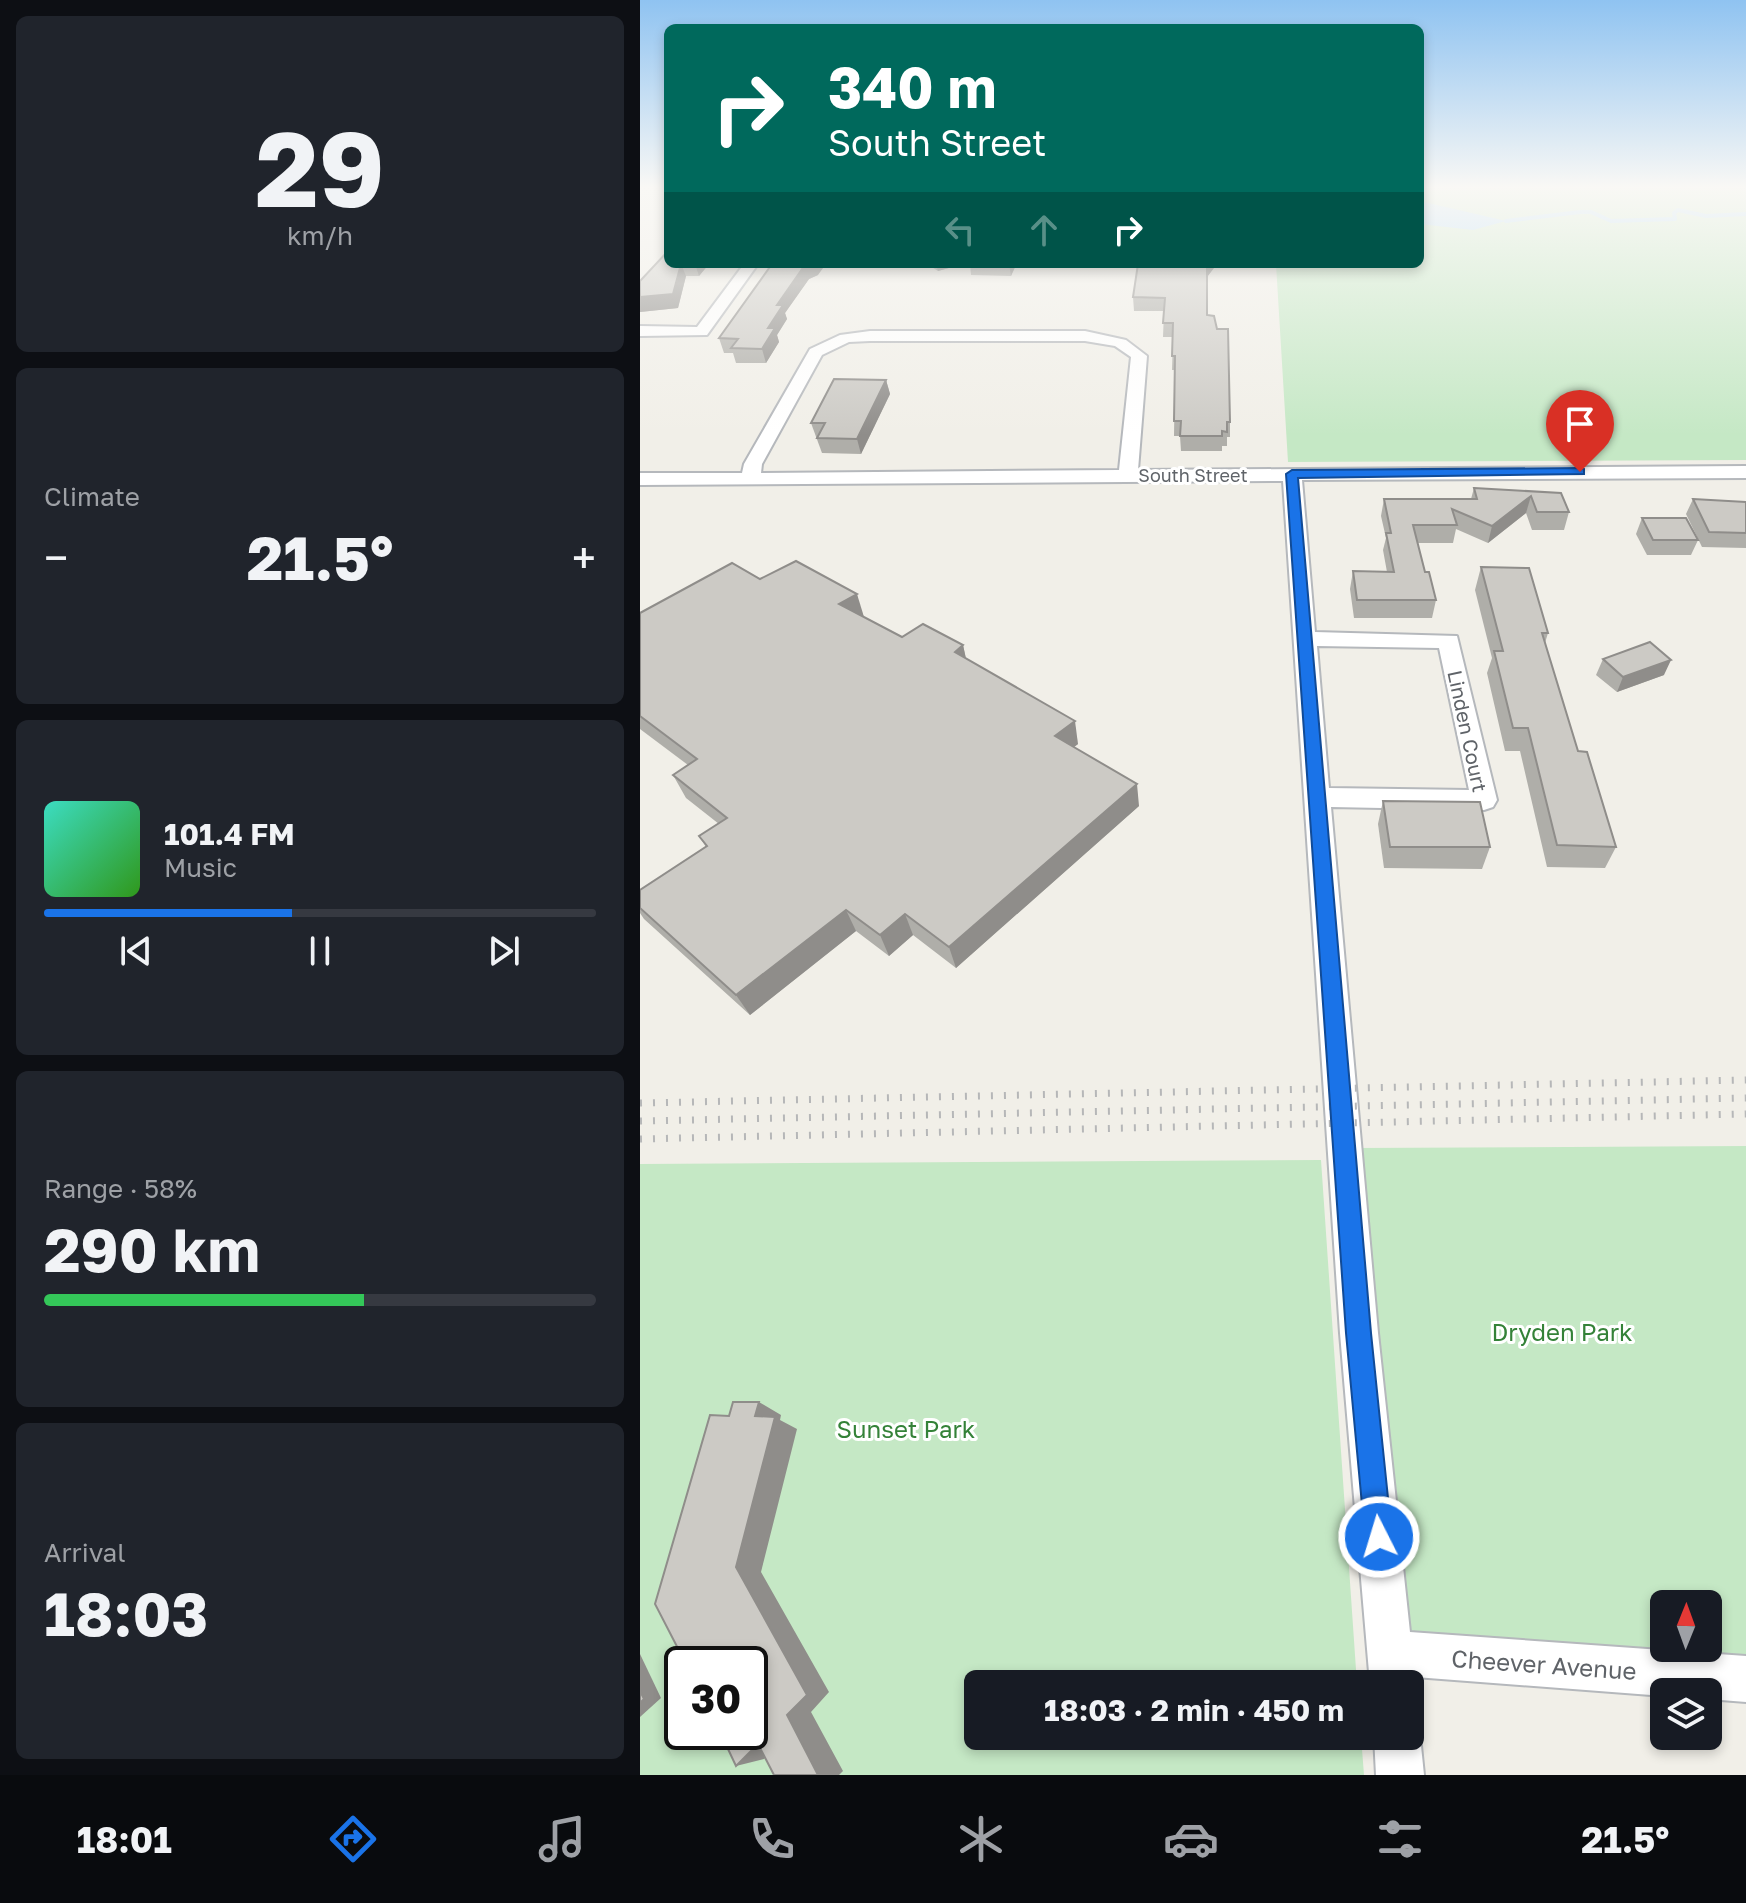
<!DOCTYPE html>
<meta charset="utf-8">
<style>
:root{--surface:#171b24;--page:#20242c;--text:#f1f3f6;--muted:#9ea1a6;--line:#363941;--accent:#1a73e8}
body{margin:0;font-family:"Golos Text",sans-serif;background:var(--page);color:var(--text);height:100vh;display:flex;flex-direction:column;font-size:30px;white-space:nowrap}
*{box-sizing:border-box;margin:0}
p{font-size:26px;color:var(--muted)}
.icon{flex:none;width:44px;height:44px;fill:none;stroke:currentColor;stroke-width:2;stroke-linecap:round;stroke-linejoin:round}
.map{position:relative;flex:1;overflow:hidden}
.details{display:flex;flex-direction:column;gap:16px;padding:16px;background:#0d0f14;width:640px}
.details>*{flex:none}
.guide{position:absolute;left:24px;top:24px;width:760px;height:244px;border-radius:12px;box-shadow:0 4px 12px #0003;background:#00695c;color:#fff;overflow:hidden}
.needle{width:52px;rotate:1deg}
.tools{position:absolute;left:1010px;top:1590px;display:grid;gap:16px}
.tools a{display:grid;place-items:center;width:72px;height:72px;border-radius:12px;background:var(--surface);box-shadow:0 4px 12px #0003;font-size:40px}
.speed{position:absolute;left:24px;top:1646px;display:flex;gap:16px;font-size:40px;font-weight:700;text-align:center}
.speed>*{display:grid;place-content:center;width:104px;height:104px;border-radius:50%;background:var(--surface);box-shadow:0 4px 12px #0003;line-height:1}
.speed .limit{border:4px solid #111;border-radius:12px;background:#fff;color:#111}
.pin{position:absolute;display:grid;place-items:center;width:68px;height:68px;color:#fff;margin:-82px -34px;border-radius:50% 50% 50% 0;rotate:-45deg;box-shadow:0 0 8px #0007}
.pin .icon{rotate:45deg}
.me{position:absolute;width:88px;margin:-44px;rotate:355deg;stroke-linejoin:round;filter:drop-shadow(0 0 6px #0008)}
.turn{display:flex;align-items:center;gap:28px;height:168px;padding:0 32px;font-size:36px}
.turn .icon{width:104px;height:104px;stroke-width:2.5}
.turn b{display:block;font-size:56px;line-height:68px}
.lanes{display:flex;align-items:center;height:76px;padding:0 32px;background:#0003;justify-content:center;gap:40px;direction:ltr}
.lanes .off{opacity:.35}
.big{font-size:60px;font-weight:700;line-height:1.1}
.details .widget{flex:1;display:flex;flex-direction:column;justify-content:center;gap:12px;min-width:0;padding:0 28px;border-radius:12px;background:var(--page)}
.details .dial{align-items:center;gap:0}
.dial b{font-size:104px;line-height:1}
.song{display:flex;align-items:center;gap:24px}
.cover{width:96px;height:96px;border-radius:12px;background:linear-gradient(135deg,hsl(170 70% 55%),hsl(110 70% 35%))}
.played{height:8px;border-radius:4px;background:linear-gradient(90deg,var(--accent) 45%,var(--line) 45%)}
.keys{display:flex;justify-content:space-around;direction:ltr}
.heat{display:flex;justify-content:space-between;align-items:center;font-size:44px;direction:ltr}
.charge{height:12px;border-radius:6px;background:linear-gradient(90deg,#34c759 58%,var(--line) 0)}
.trip{position:absolute;left:324px;top:1670px;width:460px;height:80px;border-radius:12px;background:var(--surface);box-shadow:0 4px 12px #0003;font-weight:700;line-height:80px;text-align:center}
.tabs{display:flex;height:128px;justify-content:space-around;align-items:center;background:#090b0e;color:var(--muted)}
.tabs .icon{width:56px;height:56px}
.tabs .active{color:var(--accent)}
.tabs b{font-size:36px;color:var(--text)}
main{display:flex;flex:1;min-height:0}
.map>svg:first-child{display:block}
.green{fill:#c5e8c5;fill-rule:evenodd}
.water{fill:#aadaff}
.lines{fill:none;stroke-linecap:round;stroke-linejoin:round}
.stream{stroke:#aadaff;stroke-width:4}
.minor-casing{stroke:#b5b8bc;stroke-width:4}
.minor{fill:#fff;fill-rule:evenodd}
.rail{stroke:#b6b7b8;stroke-width:7;stroke-dasharray:2 11;stroke-linecap:butt}
.wall{fill:#afaea9}
.shaded-wall{fill:#8f8d8a}
.building{fill:#cccac5;stroke:#8f8d8a;stroke-width:2}
.route{fill:#1a73e8;stroke:#114b97;stroke-width:2}
.labels{text-anchor:middle;dominant-baseline:central;stroke-width:6;stroke-linejoin:round;paint-order:stroke}
.far-street-label{font-size:18px;fill:#5f6368;stroke:#fff}
.street-label{font-size:20px;fill:#5f6368;stroke:#fff}
.near-park-label{font-size:24px;fill:#348238;stroke:#fff}
.near-street-label{font-size:24px;fill:#5f6368;stroke:#fff}
</style>
<main>
<section class="details">
<div class="widget dial"><b>29</b><p>km/h</p></div>
<div class="widget"><p>Climate</p>
<div class="heat"><a>−</a><b class="big">21.5°</b><a>+</a></div>
</div>
<div class="widget">
<div class="song"><i class="cover"></i><div><b>101.4 FM</b><p>Music</p></div></div>
<div class="played"></div>
<div class="keys"><svg class="icon" aria-label="previous" viewBox="0 0 24 24"><path d="M18 5L8 12l10 7zM5 5v14"/></svg><svg class="icon" aria-label="pause" viewBox="0 0 24 24"><path d="M8 5v14M16 5v14"/></svg><svg class="icon" aria-label="next" viewBox="0 0 24 24"><path d="M6 5l10 7-10 7zM19 5v14"/></svg></div>
</div>
<div class="widget"><p>Range · 58%</p><b class="big">290 km</b><div class="charge"></div></div>
<div class="widget"><p>Arrival</p><b class="big">18:03</b></div>
</section>
<div class="map">
<svg width="1106" height="1775" viewBox="0 0 1106 1775">
<rect width="100%" height="100%" fill="#f1efe8"/>
<g class="green">
<polygon points="780,186 1106,186 1106,460 648,462 636,264 780,264"/>
<path d="M1106 1146V1656L770 1635 718 1148ZM1024 1604H1068V1648H1024Z"/>
<path d="M681 1160 717 1684H338V1736H721L724 1775H0V1164ZM42 1664H110V1732H42Z"/>
</g>
<polygon class="water" points="780,201 866,221 833,230 780,224"/>
<g class="lines">
<polyline class="stream" points="866,221 940,212 951,212 971,221 1035,219 1034,213 1038,210 1066,216 1106,214"/>
<g class="minor-casing">
<g id="minor">
<polygon points="104,264 118,264 67,335 0,336 0,326 57,327"/>
<path d="M230 331H445L486 340 507 356 498 470 1106 466V478L662 480 675 632 817 636 857 800 853 807 844 810 691 807 738 1333 770 1632 1106 1656V1702L1068 1699V1692H1024V1696L775 1677 770 1698V1684H730L700 1333 643 481 0 485V473H102L104 464 170 349 200 335ZM230 341H445L475 346 491 357 479 470 121 473 122 464 182 355 209 342ZM677 646 799 648 829 790 689 788Z"/>
<polygon points="770,1718 780,1736 784,1775 736,1775 734,1736 770,1736"/>
</g>
</g>
<use href="#minor" class="minor"/>
<g class="rail">
<polyline points="0,1103 1106,1080"/>
<polyline points="0,1121 1106,1098"/>
<polyline points="0,1139 1106,1114"/>
</g>
</g>
<g class="wall">
<polygon points="28,264 69,264 59,276 46,276 38,308 0,312 0,281"/>
<polygon points="132,264 178,275 169,279 145,313 147,319 137,335 139,342 126,363 96,363 93,353 84,353 79,338"/>
<polygon points="287,264 323,264 298,271"/>
<polygon points="330,264 395,264 394,268 375,267 371,276 331,275"/>
<polygon points="577,264 567,277 567,315 590,422 590,437 587,437 587,446 582,446 582,451 541,451 540,436 534,436 535,370 532,370 533,337 523,337 524,311 494,311 493,297"/>
<polygon points="246,380 250,394 221,454 182,453 171,423"/>
<polygon points="834,488 921,493 929,512 924,530 892,530 886,513 848,543 816,529 813,543 778,543 785,572 796,600 792,618 714,618 710,589 713,571 747,572 743,550 746,538 741,516 744,499 831,499"/>
<polygon points="1053,499 1106,502 1106,548 1062,547 1046,514"/>
<polygon points="1002,518 1058,540 1051,555 1007,555 996,534"/>
<polygon points="841,567 908,633 905,643 938,751 976,847 965,868 907,867 880,751 865,751 847,673 852,658 835,590"/>
<polygon points="120,579 224,617 262,637 323,645 326,659 438,744 434,747 499,806 316,968 273,935 249,956 216,931 110,1015 4,919 0,913 0,890 66,847 59,836 79,824 46,798 33,775 48,765 0,729 0,613"/>
<polygon points="963,659 1024,675 977,692 956,675"/>
<polygon points="743,801 850,847 842,869 744,868 738,824"/>
</g>
<g class="shaded-wall">
<polygon points="41,264 46,276 38,308 0,312 0,297"/>
<polygon points="55,264 69,264 59,276"/>
<polygon points="169,264 186,264 178,275 169,279 145,313 147,319 137,335 139,342 126,363 122,349 137,305 165,265"/>
<polygon points="296,264 323,264 298,271"/>
<polygon points="369,264 375,264 375,267 371,276"/>
<polygon points="567,264 577,264 567,277"/>
<polygon points="246,380 250,394 221,454 217,439"/>
<polygon points="891,496 886,513 848,543 852,526"/>
<polygon points="217,594 224,617 199,604"/>
<polygon points="323,645 328,668 315,652"/>
<polygon points="1031,660 1024,675 977,692 983,677"/>
<polygon points="435,721 438,744 419,758 415,736"/>
<polygon points="497,784 499,806 316,968 309,947"/>
<polygon points="206,910 216,931 110,1015 96,995"/>
<polygon points="265,914 273,935 249,956 240,935"/>
<polygon points="119,1402 141,1415 140,1420 157,1429 121,1572 189,1692 171,1712 203,1771 199,1775 178,1775 147,1715 96,1567 115,1416"/>
<polygon points="0,1654 21,1698 0,1717"/>
<polygon points="144,1739 124,1759 96,1766 118,1744"/>
</g>
<g class="building">
<polygon points="28,251 28,264 41,264 33,294 0,297 0,281"/>
<polygon points="132,264 169,264 165,265 137,305 143,305 128,328 135,328 122,349 91,348 98,339 79,338"/>
<polygon points="498,264 567,264 567,315 574,316 577,329 588,329 590,422 587,422 587,432 582,431 582,436 540,436 541,421 534,421 535,356 532,356 533,323 523,323 525,298 493,297"/>
<polygon points="194,379 246,380 217,439 177,438 185,423 171,423"/>
<polygon points="834,488 921,493 929,512 897,512 891,496 852,526 812,509 817,525 773,525 785,572 789,572 796,600 717,600 713,571 754,572 746,533 751,533 744,499 837,499"/>
<polygon points="1053,499 1106,502 1106,533 1069,532"/>
<polygon points="1002,518 1046,518 1058,540 1013,540"/>
<polygon points="156,561 217,594 199,604 262,637 283,624 323,645 315,652 435,721 415,736 497,784 309,947 265,914 240,935 206,910 96,995 0,908 0,890 67,846 59,836 87,818 33,775 57,759 0,716 0,613 92,563 120,579"/>
<polygon points="841,567 889,568 908,633 902,633 938,751 947,752 976,847 917,845 888,728 873,728 854,651 863,651"/>
<polygon points="1010,642 1031,660 983,677 963,659"/>
<polygon points="743,801 840,802 850,847 750,847"/>
<polygon points="93,1402 119,1402 115,1416 135,1417 96,1567 167,1695 147,1715 178,1775 134,1775 118,1744 96,1766 80,1732 110,1732 110,1664 46,1664 15,1604 70,1415 89,1416"/>
<polygon points="0,1691 4,1699 0,1703"/>
</g>
<linearGradient id="sky" x2="0" y2="1"><stop stop-color="#8fc3f1"/><stop offset="0.43" stop-color="#f9f8f5"/><stop offset="1" stop-color="#f9f8f5" stop-opacity="0"/></linearGradient>
<rect width="1106" height="435" fill="url(#sky)"/>
<polygon class="route" points="940,468 944,469 944,474 658,478 731,1333 752,1537 748,1546 739,1550 729,1546 725,1537 706,1333 646,474 652,470"/>
<g class="labels">
<g class="far-street-label">
<text x="553" y="475">South Street</text>
</g>
<g class="street-label">
<text transform="translate(828 731) rotate(78)">Linden Court</text>
</g>
<g class="near-park-label">
<text x="922" y="1331">Dryden Park</text>
<text x="266" y="1428">Sunset Park</text>
</g>
<g class="near-street-label">
<text transform="translate(904 1664) rotate(4)">Cheever Avenue</text>
</g>
</g>
</svg>
<div class="tools">
<a><svg class="needle" viewBox="-14 -14 28 28"><path d="M0-13l5 13h-10z" fill="#e53935"/><path d="M0 13l5-13h-10z" fill="#9ea1a6"/></svg></a>
<a><svg class="icon" aria-label="layers" viewBox="0 0 24 24"><path d="M12 4l9 5-9 5-9-5zM3 14l9 5 9-5"/></svg></a>
</div>
<div class="speed"><div class="limit">30</div></div>
<div class="pin" style="left:940px;top:472px;background:#d93025"><svg class="icon" aria-label="arrive" viewBox="0 0 24 24"><path d="M6 21V4h12l-3 4 3 4H6"/></svg></div>
<svg class="me" style="left:739px;top:1537px" viewBox="-20 -20 40 40"><circle r="17" fill="#1a73e8" stroke="#fff" stroke-width="3"/><path d="M0-11L8 9 0 5-8 9z" fill="#fff"/></svg>
<div class="trip">18:03 · 2 min · 450 m</div>
<div class="guide">
<div class="turn"><svg class="icon" aria-label="right" viewBox="0 0 24 24"><path d="M7 20v-9h11M14 6l5 5-5 5"/></svg><div><b>340 m</b>South Street</div></div>
<div class="lanes"><svg class="icon off" aria-label="left" viewBox="0 0 24 24"><path d="M17 20v-9H6M10 6l-5 5 5 5"/></svg><svg class="icon off" aria-label="ahead" viewBox="0 0 24 24"><path d="M12 20V5M6 11l6-6 6 6"/></svg><svg class="icon" aria-label="right" viewBox="0 0 24 24"><path d="M7 20v-9h11M14 6l5 5-5 5"/></svg></div>
</div>
</div>
</main>
<nav class="tabs">
<b>18:01</b>
<svg class="icon active" aria-label="directions" viewBox="0 0 24 24"><path d="M12 3l9 9-9 9-9-9zM9 14v-3h6M13 9l2 2-2 2"/></svg>
<svg class="icon" aria-label="music" viewBox="0 0 24 24"><path d="M9 18V5l10-2v13"/><circle cx="6" cy="18" r="3"/><circle cx="16" cy="16" r="3"/></svg>
<svg class="icon" aria-label="phone" viewBox="0 0 24 24"><path d="M5 4h4l2 5-3 2q2 4 5 5l2-3 5 2v4C11 20 4 13 5 4z"/></svg>
<svg class="icon" aria-label="climate" viewBox="0 0 24 24"><path d="M12 3v18M4 7l16 10M4 17L20 7"/></svg>
<svg class="icon" aria-label="car" viewBox="0 0 24 24"><path d="M5 17H2v-5l4-1 3-4h7l3 4 3 1v5h-3M9 17h6M6 11h13"/><circle cx="7" cy="17" r="2"/><circle cx="17" cy="17" r="2"/></svg>
<svg class="icon" aria-label="filters" viewBox="0 0 24 24"><path d="M4 7h16M4 17h16"/><circle cx="9" cy="7" r="2"/><circle cx="15" cy="17" r="2"/></svg>
<b>21.5°</b>
</nav>
